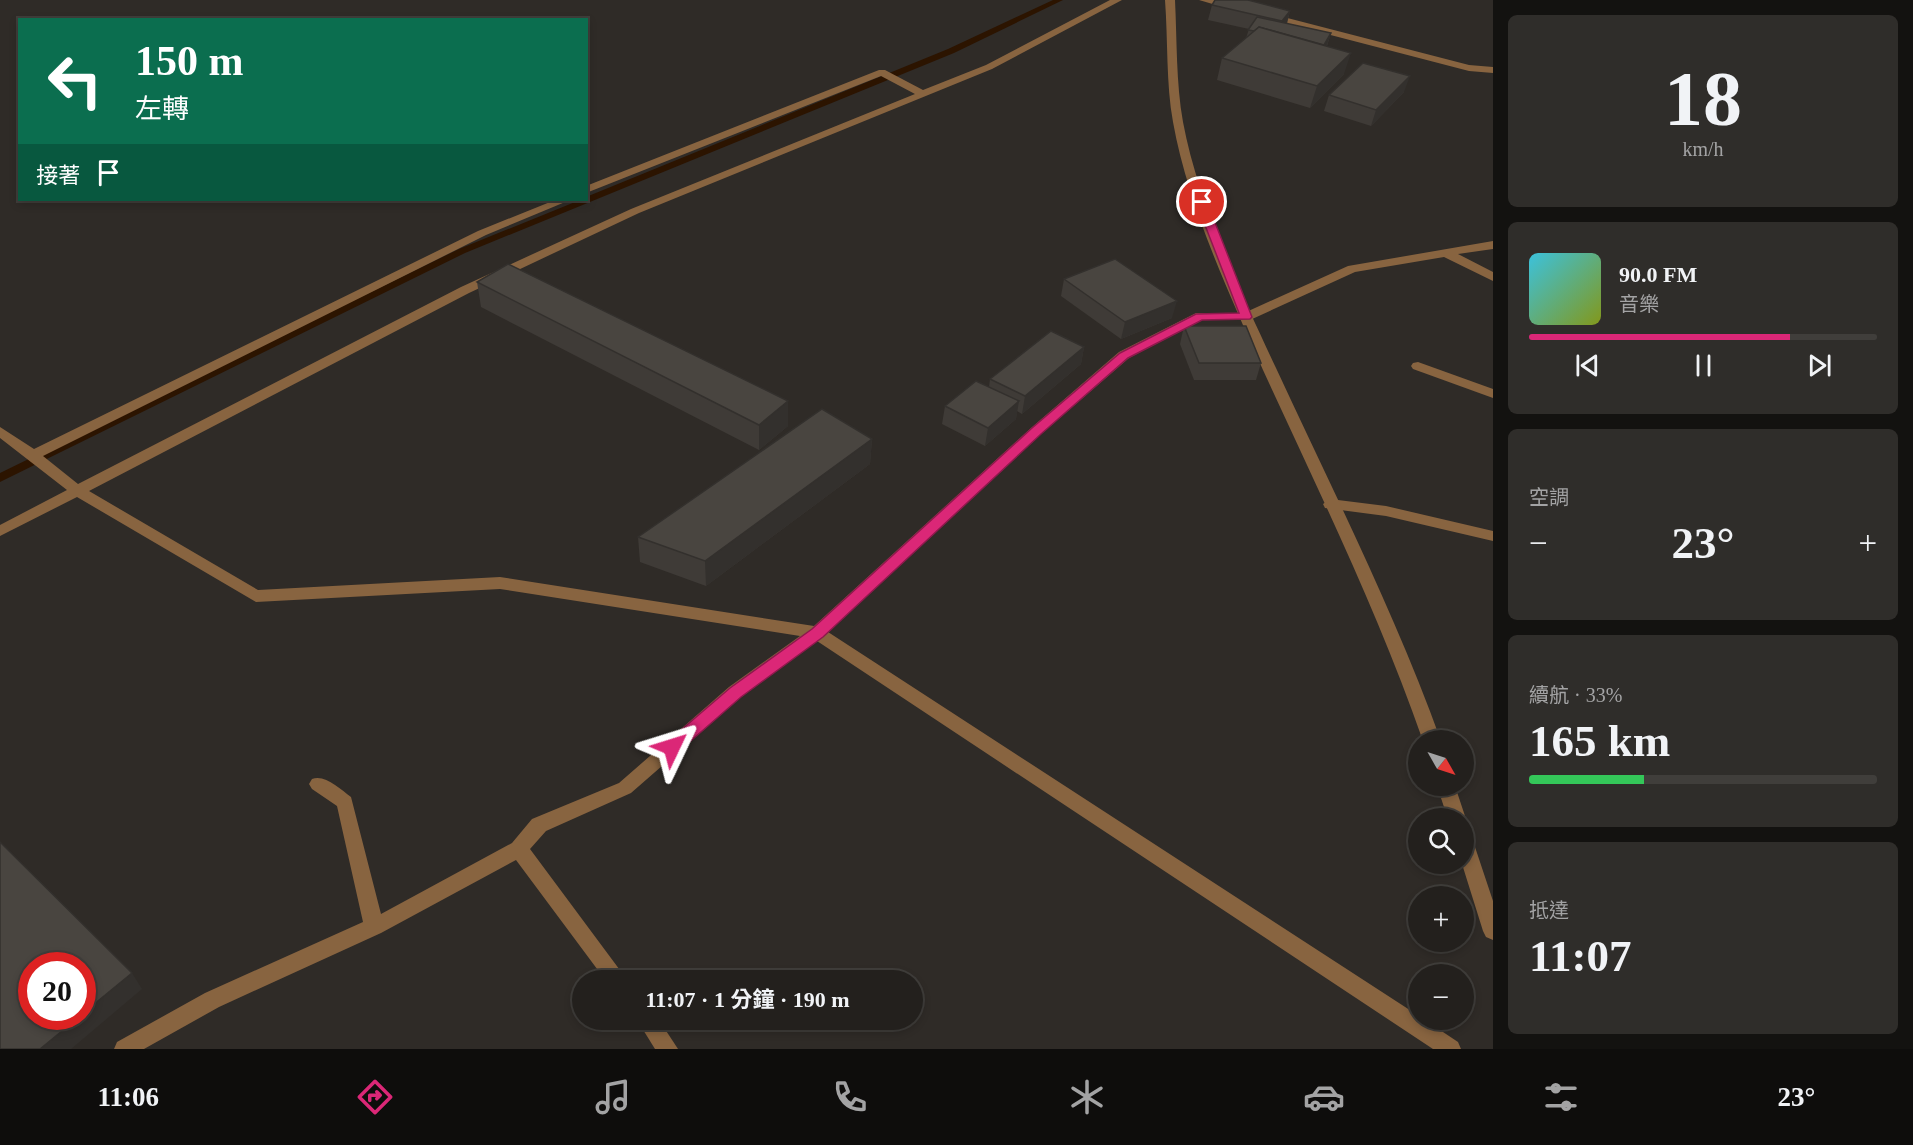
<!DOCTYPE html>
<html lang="zh-TW">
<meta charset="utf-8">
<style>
:root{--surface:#23201d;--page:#2f2d2a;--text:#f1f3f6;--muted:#a3a3a4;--line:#403e3b;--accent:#db2777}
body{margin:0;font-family:"Times New Roman","Noto Sans TC",serif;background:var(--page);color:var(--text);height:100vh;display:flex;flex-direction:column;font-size:22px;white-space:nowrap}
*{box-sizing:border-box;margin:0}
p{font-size:20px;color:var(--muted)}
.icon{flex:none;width:33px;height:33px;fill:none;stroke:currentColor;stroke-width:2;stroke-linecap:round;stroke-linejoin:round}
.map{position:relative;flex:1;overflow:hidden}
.side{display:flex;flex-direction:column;gap:15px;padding:15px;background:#131210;width:420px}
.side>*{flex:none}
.banner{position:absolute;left:18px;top:18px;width:570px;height:183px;border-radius:0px;box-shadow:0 3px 9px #0003,0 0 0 2px var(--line);background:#0b6e4f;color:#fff;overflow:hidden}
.needle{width:39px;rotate:129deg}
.buttons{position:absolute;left:1408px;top:730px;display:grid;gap:12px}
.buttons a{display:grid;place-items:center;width:66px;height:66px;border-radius:50%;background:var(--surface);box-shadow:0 3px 9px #0003,0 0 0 2px var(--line);font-size:30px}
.speed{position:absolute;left:18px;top:952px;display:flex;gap:12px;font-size:30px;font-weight:700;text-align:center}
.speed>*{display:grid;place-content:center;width:78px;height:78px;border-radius:50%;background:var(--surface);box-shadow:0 3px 9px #0003,0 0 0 2px var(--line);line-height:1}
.speed .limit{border:9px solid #d22;background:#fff;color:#111}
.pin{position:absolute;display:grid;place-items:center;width:51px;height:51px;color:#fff;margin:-26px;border:3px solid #fff;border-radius:50%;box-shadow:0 2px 6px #0007}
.me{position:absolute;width:66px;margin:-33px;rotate:49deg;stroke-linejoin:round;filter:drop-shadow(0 0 4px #0008)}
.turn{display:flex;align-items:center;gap:21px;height:126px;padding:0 18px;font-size:27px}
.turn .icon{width:78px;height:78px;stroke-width:2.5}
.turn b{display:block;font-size:42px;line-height:51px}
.then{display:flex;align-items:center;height:57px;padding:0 18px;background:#0003;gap:12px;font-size:22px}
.big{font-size:45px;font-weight:700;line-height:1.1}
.side .tile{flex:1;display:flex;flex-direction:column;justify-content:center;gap:9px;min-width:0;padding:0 21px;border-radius:9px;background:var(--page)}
.side .dial{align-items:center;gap:0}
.dial b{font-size:78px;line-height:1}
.song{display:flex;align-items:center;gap:18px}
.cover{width:72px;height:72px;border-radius:9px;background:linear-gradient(135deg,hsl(190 70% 55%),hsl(70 70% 35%))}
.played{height:6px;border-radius:3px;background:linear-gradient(90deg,var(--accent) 75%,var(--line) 75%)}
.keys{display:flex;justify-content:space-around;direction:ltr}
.heat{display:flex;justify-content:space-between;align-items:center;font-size:33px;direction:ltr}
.charge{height:9px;border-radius:4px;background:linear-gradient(90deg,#34c759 33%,var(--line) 0)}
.trip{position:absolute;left:572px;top:970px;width:351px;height:60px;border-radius:30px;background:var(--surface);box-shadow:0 3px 9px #0003,0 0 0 2px var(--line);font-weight:700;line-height:60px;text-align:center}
.menu{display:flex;height:96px;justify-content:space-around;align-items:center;background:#0e0d0c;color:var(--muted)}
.menu .icon{width:42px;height:42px}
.menu .current{color:var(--accent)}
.menu b{font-size:27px;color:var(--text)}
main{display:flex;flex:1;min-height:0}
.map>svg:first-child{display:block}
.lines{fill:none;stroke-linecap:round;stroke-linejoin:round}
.stream{fill:#2c1400;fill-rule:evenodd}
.service{fill:#886440;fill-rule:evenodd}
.tertiary{fill:#886440;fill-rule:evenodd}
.wall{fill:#3f3b37}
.shaded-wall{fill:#33302d}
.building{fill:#494540;stroke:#33302d;stroke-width:1.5}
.route{fill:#db2777;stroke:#8e194d;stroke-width:1.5}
</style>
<main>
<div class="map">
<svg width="1493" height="1049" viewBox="0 0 1493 1049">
<rect width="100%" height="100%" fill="#2f2b27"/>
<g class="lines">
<polygon class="stream" points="1053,0 1063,0 954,53 465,253 0,482 0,473 459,249 580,200 586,200 586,197 948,49"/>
<g class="service">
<path d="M1110 0H1122L992 69 639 213 469 293 89 491 258 590 500 577 814 626 1031 428 1119 352 1196 313H1244L1348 266 1493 241V249L1458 254 1493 272V281L1444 257 1355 272 1250 320H1202L1129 358 1041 434 828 632 1419 1016V1020H1425L1458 1042 1461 1049H1433L817 641 741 697 631 793 546 831 530 849 628 981H606L516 860 381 933 219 1007 144 1049H114L117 1042 205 993 363 922 337 806 312 789 309 784 312 779C325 774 340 789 351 797L381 914 512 843 532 819 619 783 729 687 800 636 500 589 256 602 77 497 0 536V525L67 490 0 438V427L34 449 478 231 555 200H570L486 235 43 456 78 484 461 287 631 209 915 94 881 76 586 193V186L879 70H885L923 90 986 65Z"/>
<polygon points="1199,0 1215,0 1238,7 1233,10"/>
<polygon points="1268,13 1469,65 1493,67 1493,73 1469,71 1265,18 1263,16"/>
<polygon points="1418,362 1493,389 1493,398 1413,369 1411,366 1413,363"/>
<polygon points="1330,499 1386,506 1493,531 1493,541 1386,516 1325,508 1323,504"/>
<polygon points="637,1020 659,1020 678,1049 655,1049"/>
</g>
<g class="tertiary">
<path d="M1165 0H1175C1177 40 1176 83 1183 122 1198 203 1241 293 1276 368 1333 491 1395 613 1441 741H1423C1379 614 1319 492 1263 370 1229 293 1188 206 1173 122 1166 84 1168 39 1165 0Z"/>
<polygon points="1437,786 1455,786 1466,819 1464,823 1464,819 1448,819"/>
<polygon points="1464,833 1471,835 1493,901 1493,940 1486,937 1483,931 1462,864 1464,864"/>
</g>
</g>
<g class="wall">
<polygon points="1212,5 1290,11 1287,24 1331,33 1327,46 1344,74 1310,108 1217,80 1222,58 1246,38 1249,29 1208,20"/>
<polygon points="1404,92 1371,126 1324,111 1329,95"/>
<polygon points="1064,279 1172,318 1121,339 1061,296"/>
<polygon points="477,282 788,426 759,450 481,307"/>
<polygon points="1184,326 1261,363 1256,380 1194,380 1180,344"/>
<polygon points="1084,347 1081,364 1022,414 1017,411 1016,419 985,446 942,424 945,406 989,387 990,379"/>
<polygon points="872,439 870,464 706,586 640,562 638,537"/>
</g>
<g class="shaded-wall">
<polygon points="1290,11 1286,25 1277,36 1282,21"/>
<polygon points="1331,33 1326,48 1323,46"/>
<polygon points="1351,53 1344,74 1310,108 1317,86"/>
<polygon points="1410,76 1404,92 1371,126 1376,110"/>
<polygon points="1177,301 1172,318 1121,339 1125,322"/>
<polygon points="1084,347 1081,364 1022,414 1025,396"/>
<polygon points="788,401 788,426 759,450 759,425"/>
<polygon points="1019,401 1016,419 985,446 988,428"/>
<polygon points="872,439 870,464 706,586 705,561"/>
<polygon points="132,973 142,989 71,1049 40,1049 79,1017 82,1017 82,1014"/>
</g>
<g class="building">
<polygon points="1215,0 1248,0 1290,11 1282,21 1212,5"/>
<polygon points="1257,17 1331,33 1324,45 1259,27 1254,31 1248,30"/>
<polygon points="1259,27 1351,53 1317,86 1222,58"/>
<polygon points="1363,63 1410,76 1376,110 1329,95"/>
<polygon points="1115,259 1177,301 1125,322 1064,279"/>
<polygon points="508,264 788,401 759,425 477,282"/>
<polygon points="1184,326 1246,326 1261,363 1199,363"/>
<polygon points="1051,331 1084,347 1025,396 990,379"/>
<polygon points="976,381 1019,401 988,428 945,406"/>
<polygon points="822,409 872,439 705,561 638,537"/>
<polygon points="0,842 132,973 82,1014 82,966 32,966 32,1017 79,1017 40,1049 0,1049"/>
</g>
<polygon class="route" points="1202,199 1207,202 1252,317 1250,319 1202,320 1128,358 1041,434 823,637 741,697 678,752 667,752 664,747 667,742 730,688 812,629 1032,428 1120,353 1196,314 1239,313 1196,202"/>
</svg>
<div class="buttons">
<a><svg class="needle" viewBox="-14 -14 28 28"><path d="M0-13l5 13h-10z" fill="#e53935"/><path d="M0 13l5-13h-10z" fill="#a3a3a4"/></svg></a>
<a><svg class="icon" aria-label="search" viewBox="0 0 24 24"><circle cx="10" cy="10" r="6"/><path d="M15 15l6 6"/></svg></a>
<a>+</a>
<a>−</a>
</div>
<div class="speed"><div class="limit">20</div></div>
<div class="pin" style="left:1202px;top:202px;background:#d93025"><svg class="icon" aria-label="arrive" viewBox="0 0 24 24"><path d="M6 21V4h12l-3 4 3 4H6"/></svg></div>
<svg class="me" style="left:672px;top:747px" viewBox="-20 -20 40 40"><path d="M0-17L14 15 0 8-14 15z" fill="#db2777" stroke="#fff" stroke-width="4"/></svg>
<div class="trip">11:07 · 1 分鐘 · 190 m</div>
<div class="banner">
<div class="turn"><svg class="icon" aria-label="left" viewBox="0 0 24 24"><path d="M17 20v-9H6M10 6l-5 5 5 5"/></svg><div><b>150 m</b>左轉</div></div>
<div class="then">接著<svg class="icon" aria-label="arrive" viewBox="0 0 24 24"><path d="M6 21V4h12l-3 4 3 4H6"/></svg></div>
</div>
</div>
<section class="side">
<div class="tile dial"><b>18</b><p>km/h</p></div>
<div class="tile">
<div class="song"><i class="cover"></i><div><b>90.0 FM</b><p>音樂</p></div></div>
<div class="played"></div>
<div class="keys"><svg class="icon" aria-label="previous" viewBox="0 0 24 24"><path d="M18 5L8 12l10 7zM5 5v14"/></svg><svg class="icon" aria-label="pause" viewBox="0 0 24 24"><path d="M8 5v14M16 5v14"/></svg><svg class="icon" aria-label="next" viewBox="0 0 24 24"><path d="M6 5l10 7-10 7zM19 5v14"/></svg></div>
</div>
<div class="tile"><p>空調</p>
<div class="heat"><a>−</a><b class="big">23°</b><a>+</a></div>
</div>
<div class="tile"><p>續航 · 33%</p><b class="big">165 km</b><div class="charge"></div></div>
<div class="tile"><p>抵達</p><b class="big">11:07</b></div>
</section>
</main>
<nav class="menu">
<b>11:06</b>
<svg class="icon current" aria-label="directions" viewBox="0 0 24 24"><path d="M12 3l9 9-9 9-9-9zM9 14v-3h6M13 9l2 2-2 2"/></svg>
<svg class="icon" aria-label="music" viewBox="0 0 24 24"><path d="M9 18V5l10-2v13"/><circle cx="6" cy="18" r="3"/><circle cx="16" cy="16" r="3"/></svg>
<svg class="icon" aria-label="phone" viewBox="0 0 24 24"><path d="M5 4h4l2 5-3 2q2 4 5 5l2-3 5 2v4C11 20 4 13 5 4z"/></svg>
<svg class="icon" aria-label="climate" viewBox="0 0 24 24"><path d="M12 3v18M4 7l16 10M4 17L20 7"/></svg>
<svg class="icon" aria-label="car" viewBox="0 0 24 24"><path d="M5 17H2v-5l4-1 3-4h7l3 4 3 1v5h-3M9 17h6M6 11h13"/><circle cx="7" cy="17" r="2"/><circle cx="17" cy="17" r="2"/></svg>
<svg class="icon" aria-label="filters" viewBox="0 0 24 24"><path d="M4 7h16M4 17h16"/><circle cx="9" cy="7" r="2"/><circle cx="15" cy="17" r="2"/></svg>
<b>23°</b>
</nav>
